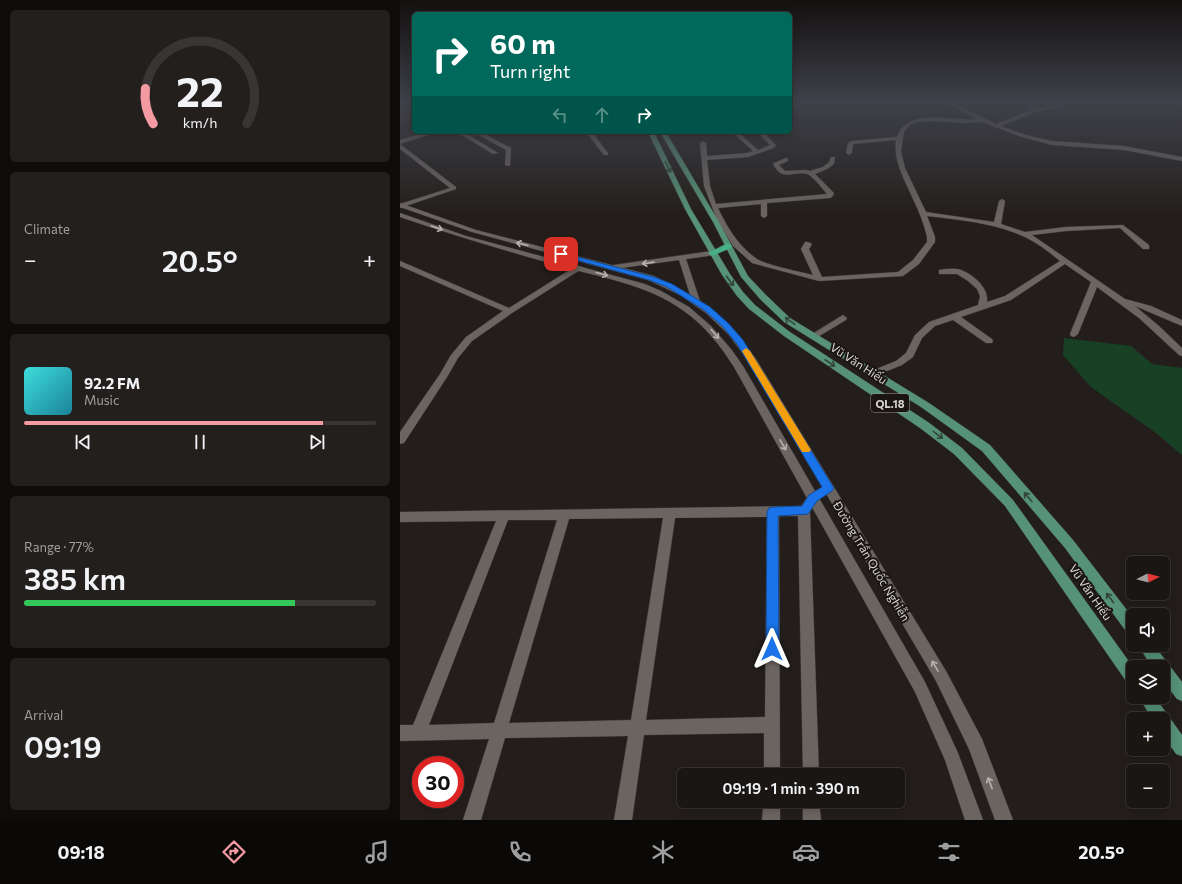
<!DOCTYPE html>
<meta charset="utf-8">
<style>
:root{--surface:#1a1614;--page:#231f1d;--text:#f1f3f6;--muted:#9f9fa0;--line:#383534;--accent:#f49aa3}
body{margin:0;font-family:Commissioner,sans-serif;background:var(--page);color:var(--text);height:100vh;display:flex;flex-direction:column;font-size:15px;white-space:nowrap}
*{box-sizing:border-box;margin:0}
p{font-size:13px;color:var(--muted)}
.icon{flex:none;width:22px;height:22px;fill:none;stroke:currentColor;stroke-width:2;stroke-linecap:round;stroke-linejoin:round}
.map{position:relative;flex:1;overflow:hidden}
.panel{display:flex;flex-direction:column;gap:10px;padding:10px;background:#0e0c0b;width:400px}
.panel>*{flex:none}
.banner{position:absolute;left:12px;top:12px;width:380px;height:122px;border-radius:6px;box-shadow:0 2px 10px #0003,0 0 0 1px var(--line);background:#00695c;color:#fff;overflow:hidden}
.needle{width:26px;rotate:84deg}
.controls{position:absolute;left:726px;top:556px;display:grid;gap:8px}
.controls a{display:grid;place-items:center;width:44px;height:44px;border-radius:6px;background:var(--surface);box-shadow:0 2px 10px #0003,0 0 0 1px var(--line);font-size:20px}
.speed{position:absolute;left:12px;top:756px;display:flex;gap:8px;font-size:20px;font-weight:700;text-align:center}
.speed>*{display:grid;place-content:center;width:52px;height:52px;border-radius:50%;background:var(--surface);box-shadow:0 2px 10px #0003,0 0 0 1px var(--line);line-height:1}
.speed .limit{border:6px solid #d22;background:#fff;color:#111}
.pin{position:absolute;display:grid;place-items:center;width:34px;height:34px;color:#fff;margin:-17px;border-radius:8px;box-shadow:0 2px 6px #0006}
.me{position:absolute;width:44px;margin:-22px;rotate:0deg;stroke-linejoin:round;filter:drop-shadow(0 0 3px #0008)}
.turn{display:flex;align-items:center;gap:14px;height:84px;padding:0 12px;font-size:18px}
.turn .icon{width:52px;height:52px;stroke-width:2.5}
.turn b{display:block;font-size:28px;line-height:34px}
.lanes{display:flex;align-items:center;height:38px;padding:0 12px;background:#0003;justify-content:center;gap:20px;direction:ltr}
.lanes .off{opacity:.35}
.big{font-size:30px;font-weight:600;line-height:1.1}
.panel .card{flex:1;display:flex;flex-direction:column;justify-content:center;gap:6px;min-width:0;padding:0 14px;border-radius:6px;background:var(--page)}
.panel .dial{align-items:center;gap:0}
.dial svg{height:104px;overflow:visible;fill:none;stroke:var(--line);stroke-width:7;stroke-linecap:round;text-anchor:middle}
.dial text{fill:var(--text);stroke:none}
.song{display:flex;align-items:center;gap:12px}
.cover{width:48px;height:48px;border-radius:6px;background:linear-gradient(135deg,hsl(180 70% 55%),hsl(190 70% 35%))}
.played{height:4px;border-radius:2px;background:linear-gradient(90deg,var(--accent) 85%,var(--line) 85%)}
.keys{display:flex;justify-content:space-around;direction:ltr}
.heat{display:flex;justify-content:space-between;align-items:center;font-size:22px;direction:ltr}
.charge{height:6px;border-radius:3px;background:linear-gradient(90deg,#34c759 77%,var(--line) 0)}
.trip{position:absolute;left:277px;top:768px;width:228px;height:40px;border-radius:6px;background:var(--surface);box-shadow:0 2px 10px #0003,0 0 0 1px var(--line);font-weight:600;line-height:40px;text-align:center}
.tabs{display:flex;height:64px;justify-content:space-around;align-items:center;background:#0a0908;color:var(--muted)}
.tabs .icon{width:28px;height:28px}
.tabs .selected{color:var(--accent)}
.tabs b{font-size:18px;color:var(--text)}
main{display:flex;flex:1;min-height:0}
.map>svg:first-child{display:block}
.industrial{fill:#332219}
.green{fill:#174025}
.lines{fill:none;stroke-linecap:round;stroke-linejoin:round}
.street-casing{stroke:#3c3936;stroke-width:1}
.secondary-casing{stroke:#3c3936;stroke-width:1}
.primary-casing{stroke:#3c3936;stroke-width:1}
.highway-casing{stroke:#3c3936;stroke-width:1}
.street{fill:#6b6561;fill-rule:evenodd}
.secondary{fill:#6b6561;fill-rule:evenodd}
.primary{fill:#559277;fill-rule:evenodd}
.highway{fill:#47b086;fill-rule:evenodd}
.oneway{stroke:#32473a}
.oneway2{stroke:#b6b2af}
.route{fill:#1a73e8;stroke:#114b97}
.slow{fill:#f59e0b}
.labels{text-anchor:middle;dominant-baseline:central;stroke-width:4;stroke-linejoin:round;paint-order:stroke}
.shield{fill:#1a1512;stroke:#9e9a97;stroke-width:1}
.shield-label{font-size:11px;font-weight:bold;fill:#d6d3d0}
.street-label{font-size:12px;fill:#d6d3d0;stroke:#1a1512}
</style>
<main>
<section class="panel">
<div class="card dial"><svg viewBox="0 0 100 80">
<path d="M14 69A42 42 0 1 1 86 69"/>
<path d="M14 69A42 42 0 0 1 8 42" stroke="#f49aa3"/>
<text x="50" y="56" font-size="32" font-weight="700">22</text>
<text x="50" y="72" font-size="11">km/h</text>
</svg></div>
<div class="card"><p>Climate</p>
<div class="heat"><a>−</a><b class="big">20.5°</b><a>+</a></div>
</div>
<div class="card">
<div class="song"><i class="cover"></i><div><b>92.2 FM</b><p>Music</p></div></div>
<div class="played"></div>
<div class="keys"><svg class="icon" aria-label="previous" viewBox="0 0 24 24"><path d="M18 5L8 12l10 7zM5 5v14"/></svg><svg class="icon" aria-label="pause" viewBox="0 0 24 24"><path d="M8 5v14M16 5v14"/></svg><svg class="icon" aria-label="next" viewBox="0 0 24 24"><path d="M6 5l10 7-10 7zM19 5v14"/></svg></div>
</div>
<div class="card"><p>Range · 77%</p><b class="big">385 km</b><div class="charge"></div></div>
<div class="card"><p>Arrival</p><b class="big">09:19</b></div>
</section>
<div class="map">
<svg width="782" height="820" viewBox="0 0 782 820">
<rect width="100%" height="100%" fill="#231e1b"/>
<polygon class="industrial" points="0,101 14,101 14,120 0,125"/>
<polygon class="green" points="664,338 731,346 752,364 782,368 782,455 756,433 691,387 663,355"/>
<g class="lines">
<g class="street-casing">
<g id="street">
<path d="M543 101H548L596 124 631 110 625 101H629L635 109 662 103 664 105 636 112 600 126 626 135 652 141 724 146 782 157V161L724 150 652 145 622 137 582 122 565 123 532 121 516 122 511 124 504 132 501 151 505 168 526 212 594 222 599 201 602 199 605 201 601 224 625 232 666 227 723 225 749 245V249H743L720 228 666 231 632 235 725 299 751 306 782 320V326L735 306 759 326 782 348V356L779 355 739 318 697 287 678 334 674 337 671 336 670 334 691 282 665 264 611 300 561 317 592 339 593 341 592 343H586L553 320 535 326 522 338 513 357 502 365 477 375H471L469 373 471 371 496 361 506 353 515 335 529 322 578 305 580 296 577 289 568 281 557 274H539V270C545 269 556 268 561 270 574 275 589 288 587 302L605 296 660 261C650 253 639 244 627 238 596 223 561 220 527 216L535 237V242L519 264 503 276 419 281 352 263 333 246 319 223 316 224 313 222 317 220 304 186 300 143 303 141 306 143 307 156 347 153 353 151 332 132H338L358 150 370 145 357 132H363L376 145 374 148 348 157 307 160 310 186 316 204 427 194 416 181 408 174C392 170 383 183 373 164L374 163 386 158 388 159V161L379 165 385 171 406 170 410 171 423 167 429 162 431 157H435L434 164 427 169 415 174 434 193 432 197 430 198 367 203V216L364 218 361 216V204L318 208C327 227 338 246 357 259 366 265 401 272 413 275L401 249 405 242H408L412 244 409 249 422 277 498 272 513 260 527 242V237C524 224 519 211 513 199 505 180 493 162 496 140L453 144 452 153 449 155 446 153 448 143 451 141 497 137C508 106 552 122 577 119Z"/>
<polygon points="28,132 37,132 0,144 0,140"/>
<polygon points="57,132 64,132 98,153 93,154"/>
<polygon points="73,132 80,132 111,148 110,166 105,165 106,150"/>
<polygon points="186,132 192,132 208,153 208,155 204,155"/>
<polygon points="0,144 56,187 56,189 0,208 0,204 50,188 0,149"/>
<polygon points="312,251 316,253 315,255 286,259 300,301 296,303 292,301 279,260 214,269 210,267 214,265"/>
<polygon points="0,261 109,308 176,266 179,266 183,268 112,313 72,341 58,358 47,377 4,443 0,444 0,432 40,374 51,355 66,337 103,311 0,266"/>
<polygon points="443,315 447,318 446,320 416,338 410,338 409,336"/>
<path d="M413 493 417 495 419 498 410 512 419 775H403L398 516H379L380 775H364V733L244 735 232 820H214L228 736 105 738 81 820H63L89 739 0 741V725H13L96 521 0 522V512L401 506 409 495ZM367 517 365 717 246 720 275 518ZM263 518 231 720 109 723 169 519ZM108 520H157L94 723 29 725Z"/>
<polygon points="364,801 380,801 380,820 362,820"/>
<polygon points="403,801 419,801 421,820 403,820"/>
</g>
</g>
<g class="secondary-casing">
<g id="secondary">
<polygon points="0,203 76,230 254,276 285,292 312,309 335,331 356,359 546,671 582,739 613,820 595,820 569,749 536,681 349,362 329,335 306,313 280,295 248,280 72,232 0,207"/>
<path d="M0 213 66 236 245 284 261 291 289 307 311 326 331 349 343 366 525 682 558 753 583 820H565L545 760 515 692 334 367C320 345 305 326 284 311 247 284 199 277 156 265 104 250 52 235 0 217Z"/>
</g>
</g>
<g class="primary-casing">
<g id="primary">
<polygon points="248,132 254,132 291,209 330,274 343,292 355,305 390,332 528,422 562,448 613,500 733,667 733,686 728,684 605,506 554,454 520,428 384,336 349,309 337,296 322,275 285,209"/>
<polygon points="260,132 266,132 319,222 348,276 366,295 390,318 529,403 590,445 673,540 733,618 733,636 728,634 665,548 582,451 521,407 384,322 360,299 341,277 313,222"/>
<polygon points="738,645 754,645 782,682 782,701 777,699 763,681 763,667 752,667"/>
<polygon points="739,697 755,697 782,735 782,756 776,754 763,735 763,719 752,719"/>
</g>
</g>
<g class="highway-casing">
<polygon id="highway" points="328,243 332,246 331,248 312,256 308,253"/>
</g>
<use href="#street" class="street"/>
<use href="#secondary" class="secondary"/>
<use href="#primary" class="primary"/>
<use href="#highway" class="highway"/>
</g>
<defs><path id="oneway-shaft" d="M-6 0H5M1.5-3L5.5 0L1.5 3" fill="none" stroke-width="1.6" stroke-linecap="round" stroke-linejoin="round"/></defs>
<g class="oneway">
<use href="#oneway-shaft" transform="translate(268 167) rotate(64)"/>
<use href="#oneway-shaft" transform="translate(330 281) rotate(53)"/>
<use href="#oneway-shaft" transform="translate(390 321) rotate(-145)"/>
<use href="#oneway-shaft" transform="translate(430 363) rotate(33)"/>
<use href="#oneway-shaft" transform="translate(538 435) rotate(37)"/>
<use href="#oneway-shaft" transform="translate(628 497) rotate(-131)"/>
<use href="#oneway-shaft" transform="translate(710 598) rotate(-127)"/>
</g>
<g class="oneway2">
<use href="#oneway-shaft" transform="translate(37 228) rotate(19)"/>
<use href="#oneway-shaft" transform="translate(122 244) rotate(-166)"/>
<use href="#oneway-shaft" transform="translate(248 263) rotate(172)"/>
<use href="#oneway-shaft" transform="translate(202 274) rotate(15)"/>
<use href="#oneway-shaft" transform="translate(315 334) rotate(50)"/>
<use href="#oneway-shaft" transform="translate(383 445) rotate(60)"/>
<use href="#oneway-shaft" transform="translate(535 666) rotate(-121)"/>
<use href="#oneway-shaft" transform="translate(590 783) rotate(-111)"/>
</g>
<linearGradient id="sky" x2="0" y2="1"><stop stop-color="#13100f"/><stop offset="0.47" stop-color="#3f414a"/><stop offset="1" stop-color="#3f414a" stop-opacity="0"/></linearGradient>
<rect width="782" height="216" fill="url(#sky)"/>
<polygon class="route" points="158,252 254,277 272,284 310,307 328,323 343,340 432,485 434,488 432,491 417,501 408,514 378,516 379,649 377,654 372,655 368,654 366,649 367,512 369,508 373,507 402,506 409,495 422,487 337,344 323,327 304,310 267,287 249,280 158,255"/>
<polygon class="slow" points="346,348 350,351 409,447 411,450 409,452 402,452 342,351"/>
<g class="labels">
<rect class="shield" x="471" y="394" width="38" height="18" rx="3"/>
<g class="shield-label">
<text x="490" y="403">QL.18</text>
</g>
<g class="street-label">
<text transform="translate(459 363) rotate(33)">Vũ Văn Hiếu</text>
<text transform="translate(472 561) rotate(59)">Đường Trần Quốc Nghiễn</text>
<text transform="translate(691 592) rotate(55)">Vũ Văn Hiếu</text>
</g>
</g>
</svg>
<div class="controls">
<a><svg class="needle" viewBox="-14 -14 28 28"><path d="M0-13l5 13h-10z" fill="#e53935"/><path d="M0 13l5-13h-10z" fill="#9f9fa0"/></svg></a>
<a><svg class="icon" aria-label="sound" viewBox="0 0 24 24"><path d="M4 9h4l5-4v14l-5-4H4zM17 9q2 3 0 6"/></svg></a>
<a><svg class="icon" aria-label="layers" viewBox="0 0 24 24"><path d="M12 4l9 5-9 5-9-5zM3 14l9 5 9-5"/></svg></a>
<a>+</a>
<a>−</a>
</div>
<div class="speed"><div class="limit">30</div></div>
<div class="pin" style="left:161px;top:254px;background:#d93025"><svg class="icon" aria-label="arrive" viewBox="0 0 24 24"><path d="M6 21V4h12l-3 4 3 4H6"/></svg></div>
<svg class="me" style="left:372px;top:649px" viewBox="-20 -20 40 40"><path d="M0-17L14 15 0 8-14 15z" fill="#1a73e8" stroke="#fff" stroke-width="4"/></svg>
<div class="trip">09:19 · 1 min · 390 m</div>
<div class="banner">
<div class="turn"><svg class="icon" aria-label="right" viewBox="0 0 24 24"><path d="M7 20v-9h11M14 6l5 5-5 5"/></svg><div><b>60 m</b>Turn right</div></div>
<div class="lanes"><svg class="icon off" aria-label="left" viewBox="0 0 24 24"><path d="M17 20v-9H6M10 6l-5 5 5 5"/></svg><svg class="icon off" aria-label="ahead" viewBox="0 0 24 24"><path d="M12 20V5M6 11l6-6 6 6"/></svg><svg class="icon" aria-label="right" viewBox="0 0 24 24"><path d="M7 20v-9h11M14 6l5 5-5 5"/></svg></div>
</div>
</div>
</main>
<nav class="tabs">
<b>09:18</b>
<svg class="icon selected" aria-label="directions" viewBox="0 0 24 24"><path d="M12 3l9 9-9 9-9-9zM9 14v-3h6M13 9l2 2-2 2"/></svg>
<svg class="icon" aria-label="music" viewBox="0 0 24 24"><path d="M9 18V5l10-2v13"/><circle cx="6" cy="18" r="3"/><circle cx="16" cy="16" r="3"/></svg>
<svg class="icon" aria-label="phone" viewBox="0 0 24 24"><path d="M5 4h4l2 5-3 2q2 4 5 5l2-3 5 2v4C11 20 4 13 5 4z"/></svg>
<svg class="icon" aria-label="climate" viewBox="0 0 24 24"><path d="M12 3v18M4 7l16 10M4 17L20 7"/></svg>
<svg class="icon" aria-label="car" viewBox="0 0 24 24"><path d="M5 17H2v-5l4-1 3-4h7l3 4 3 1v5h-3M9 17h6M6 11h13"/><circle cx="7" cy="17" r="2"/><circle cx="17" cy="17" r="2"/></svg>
<svg class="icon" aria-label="filters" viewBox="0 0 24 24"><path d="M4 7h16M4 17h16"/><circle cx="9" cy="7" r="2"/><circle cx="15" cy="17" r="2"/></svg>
<b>20.5°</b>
</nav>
